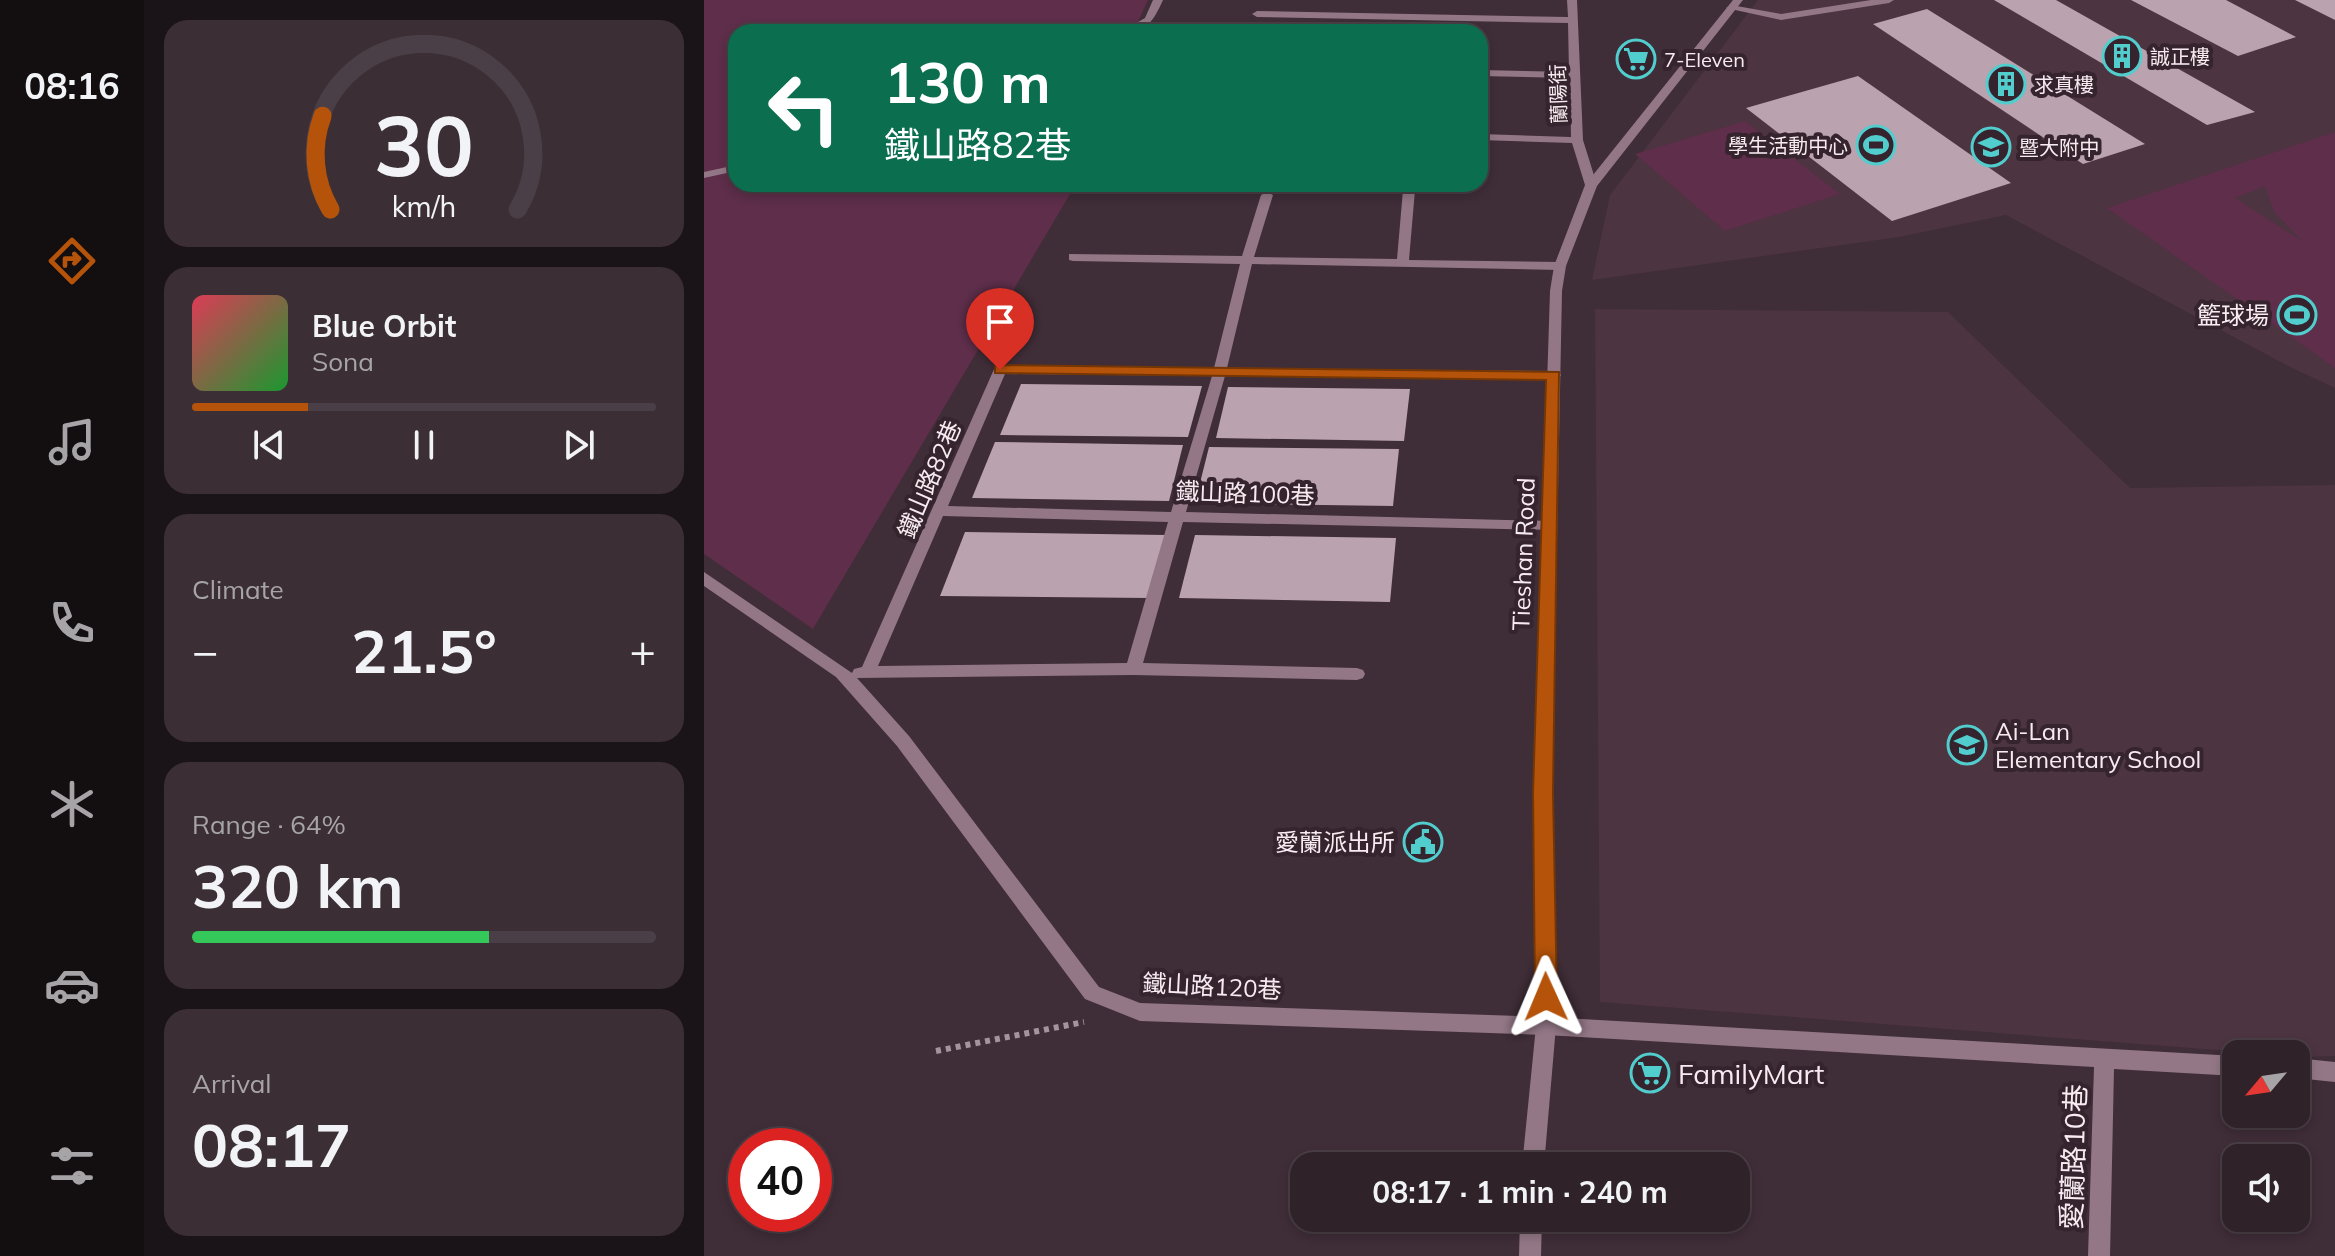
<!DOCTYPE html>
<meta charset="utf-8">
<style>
:root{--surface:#2f2229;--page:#3b2f35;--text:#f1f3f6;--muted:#a7a4a8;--line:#4a3f46;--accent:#b45309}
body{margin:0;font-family:Mulish,"Noto Sans TC",sans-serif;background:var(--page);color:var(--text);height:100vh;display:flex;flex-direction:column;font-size:30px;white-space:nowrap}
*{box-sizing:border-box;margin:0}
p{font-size:26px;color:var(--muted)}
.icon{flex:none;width:44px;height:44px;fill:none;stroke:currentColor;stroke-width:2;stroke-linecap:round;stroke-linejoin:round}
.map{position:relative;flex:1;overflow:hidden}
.panel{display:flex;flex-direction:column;gap:20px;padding:20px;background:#1a1317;width:560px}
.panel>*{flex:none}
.top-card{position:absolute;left:24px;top:24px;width:760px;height:168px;border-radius:24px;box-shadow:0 4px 12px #0003,0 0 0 2px var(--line);background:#0b6e4f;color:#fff;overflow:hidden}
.needle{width:52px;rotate:241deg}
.tools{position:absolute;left:1518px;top:1040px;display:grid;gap:16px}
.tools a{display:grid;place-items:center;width:88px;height:88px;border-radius:16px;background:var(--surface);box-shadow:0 4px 12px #0003,0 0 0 2px var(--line);font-size:40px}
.speed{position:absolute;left:24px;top:1128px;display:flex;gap:16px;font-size:40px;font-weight:700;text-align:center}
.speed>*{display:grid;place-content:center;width:104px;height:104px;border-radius:50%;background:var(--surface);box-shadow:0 4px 12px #0003,0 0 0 2px var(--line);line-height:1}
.speed .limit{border:12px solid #d22;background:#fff;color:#111}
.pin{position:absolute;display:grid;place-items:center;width:68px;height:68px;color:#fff;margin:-82px -34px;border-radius:50% 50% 50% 0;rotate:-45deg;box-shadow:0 0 8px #0007}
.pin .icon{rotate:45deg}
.me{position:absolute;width:88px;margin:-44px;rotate:359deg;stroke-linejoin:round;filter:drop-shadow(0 0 6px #0008)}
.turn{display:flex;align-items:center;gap:28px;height:168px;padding:0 24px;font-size:36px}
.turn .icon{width:104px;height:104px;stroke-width:2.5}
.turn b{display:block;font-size:56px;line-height:68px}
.big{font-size:60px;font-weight:700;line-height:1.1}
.panel .card{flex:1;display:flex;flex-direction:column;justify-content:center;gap:12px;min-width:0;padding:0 28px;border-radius:24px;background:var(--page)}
.panel .dial{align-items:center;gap:0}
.dial svg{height:208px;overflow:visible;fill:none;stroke:var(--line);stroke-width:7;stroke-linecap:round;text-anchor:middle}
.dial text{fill:var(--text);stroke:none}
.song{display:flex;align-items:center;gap:24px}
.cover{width:96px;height:96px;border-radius:12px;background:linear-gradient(135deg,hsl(350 70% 55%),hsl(130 70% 35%))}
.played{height:8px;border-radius:4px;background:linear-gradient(90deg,var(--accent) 25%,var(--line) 25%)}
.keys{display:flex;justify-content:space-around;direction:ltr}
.heat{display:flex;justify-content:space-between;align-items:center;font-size:44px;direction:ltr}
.charge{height:12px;border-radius:6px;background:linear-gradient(90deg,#34c759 64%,var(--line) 0)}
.trip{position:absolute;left:586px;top:1152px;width:460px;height:80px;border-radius:24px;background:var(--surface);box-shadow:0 4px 12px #0003,0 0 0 2px var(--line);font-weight:700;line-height:80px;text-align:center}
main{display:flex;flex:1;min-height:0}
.menu{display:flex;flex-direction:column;width:144px;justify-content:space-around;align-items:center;background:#130e10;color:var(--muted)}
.menu .icon{width:56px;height:56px}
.menu .on{color:var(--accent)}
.menu b{font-size:36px;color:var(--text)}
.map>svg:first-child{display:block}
.built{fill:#4c3441}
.green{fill:#5e2e4a;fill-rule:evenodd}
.building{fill:#baa3af}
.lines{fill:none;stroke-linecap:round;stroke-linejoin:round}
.path{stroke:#a4959d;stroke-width:6;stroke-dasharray:5 5;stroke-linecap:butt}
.service{fill:#937786;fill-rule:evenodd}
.tertiary{fill:#937786;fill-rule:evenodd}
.route{fill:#b45309;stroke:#753606;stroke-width:2}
.labels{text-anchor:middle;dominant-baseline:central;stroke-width:8;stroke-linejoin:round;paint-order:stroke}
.far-poi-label{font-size:20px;fill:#f7ebf1;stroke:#35232d;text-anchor:start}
.far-street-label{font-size:20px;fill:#f7ebf1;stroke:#35232d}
.poi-label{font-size:24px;fill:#f7ebf1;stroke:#35232d;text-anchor:end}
.street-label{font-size:24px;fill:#f7ebf1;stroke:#35232d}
.near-poi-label{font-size:28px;fill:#f7ebf1;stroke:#35232d;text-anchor:start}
.near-street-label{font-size:28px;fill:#f7ebf1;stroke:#35232d}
</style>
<main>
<nav class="menu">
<b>08:16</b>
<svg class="icon on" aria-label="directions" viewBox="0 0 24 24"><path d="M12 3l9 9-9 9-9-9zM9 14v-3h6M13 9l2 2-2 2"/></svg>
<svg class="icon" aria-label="music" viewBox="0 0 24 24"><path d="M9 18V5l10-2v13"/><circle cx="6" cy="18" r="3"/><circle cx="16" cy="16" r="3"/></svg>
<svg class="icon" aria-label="phone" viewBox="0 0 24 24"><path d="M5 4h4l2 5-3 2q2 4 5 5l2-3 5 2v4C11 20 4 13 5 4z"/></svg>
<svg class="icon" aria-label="climate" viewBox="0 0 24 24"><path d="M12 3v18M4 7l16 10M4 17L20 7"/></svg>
<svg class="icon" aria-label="car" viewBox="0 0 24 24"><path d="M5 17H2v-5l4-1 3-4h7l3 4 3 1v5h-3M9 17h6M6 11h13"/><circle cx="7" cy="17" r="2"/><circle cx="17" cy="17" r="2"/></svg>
<svg class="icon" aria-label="filters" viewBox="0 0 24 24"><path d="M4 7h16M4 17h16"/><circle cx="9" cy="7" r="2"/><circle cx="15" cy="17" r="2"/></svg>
</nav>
<section class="panel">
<div class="card dial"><svg viewBox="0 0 100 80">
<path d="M14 69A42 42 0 1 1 86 69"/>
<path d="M14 69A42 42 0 0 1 11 33" stroke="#b45309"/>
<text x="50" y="56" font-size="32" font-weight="700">30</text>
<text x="50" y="72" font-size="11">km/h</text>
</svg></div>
<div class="card">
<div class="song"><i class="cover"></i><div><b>Blue Orbit</b><p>Sona</p></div></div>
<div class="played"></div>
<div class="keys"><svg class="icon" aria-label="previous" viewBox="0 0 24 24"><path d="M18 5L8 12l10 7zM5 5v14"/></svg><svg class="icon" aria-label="pause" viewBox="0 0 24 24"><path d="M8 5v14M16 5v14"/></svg><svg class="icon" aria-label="next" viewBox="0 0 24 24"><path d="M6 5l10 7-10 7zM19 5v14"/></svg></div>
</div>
<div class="card"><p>Climate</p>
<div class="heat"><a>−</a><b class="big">21.5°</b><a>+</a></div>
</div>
<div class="card"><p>Range · 64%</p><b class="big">320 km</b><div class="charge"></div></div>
<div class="card"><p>Arrival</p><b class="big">08:17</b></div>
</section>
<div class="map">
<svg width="1631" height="1256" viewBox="0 0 1631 1256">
<rect width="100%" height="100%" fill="#3f2d37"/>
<g class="built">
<polygon points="1054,0 1631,0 1631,388 1586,367 1302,215 1195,237 888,280 906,195"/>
<polygon points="891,309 1244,312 1426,488 1631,485 1631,1056 1602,1057 896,1002"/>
</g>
<g class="green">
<polygon points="0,0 444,0 430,31 427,32 32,32 32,184 372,184 109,629 0,554"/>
<polygon points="1041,121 1136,194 1021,231 931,154"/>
<path d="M1631 132V368L1403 208ZM1561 186 1570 212 1598 241 1531 198Z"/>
</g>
<g class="building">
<polygon points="1290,0 1352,0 1551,112 1503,125"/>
<polygon points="1427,0 1522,0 1592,37 1534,56"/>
<polygon points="1591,0 1631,0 1631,20"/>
<polygon points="1223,9 1441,144 1379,164 1169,24"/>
<polygon points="1154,76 1307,183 1188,221 1042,108"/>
<polygon points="317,384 498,386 484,437 296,435"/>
<polygon points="524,387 706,389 700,441 512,438"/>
<polygon points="291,442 479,445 465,501 268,498"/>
<polygon points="505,447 695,449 689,506 491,503"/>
<polygon points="261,532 462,535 446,598 236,596"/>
<polygon points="491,535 692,538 686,602 475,598"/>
</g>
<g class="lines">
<polyline class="path" points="232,1051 380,1022"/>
<g class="service">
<path d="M449 0H459C449 22 443 32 417 32L441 18Z"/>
<polygon points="863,0 873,0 879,140 893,185 887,188 881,185 868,143 776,140 776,134 867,137 866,78 776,76 776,70 865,72 864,23 553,17 548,14 553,11 864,17"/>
<polygon points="1167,0 1190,0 1185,3 1077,20 1022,8 1027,5 1077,14"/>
<polygon points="32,165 32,171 0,178 0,172"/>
<path d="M705 187 711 190 705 260 856 262 862 266 856 270 548 264 523 368 850 371 857 375 855 378 521 376 482 512 846 521 853 526 851 530 479 522 439 663 653 668 659 670 661 674 659 678 653 680 429 675 153 678 205 736 395 987 436 1003 842 1017 1532 1056V1076L1410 1069 1406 1256H1384L1390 1067 842 1035 436 1021 381 999 193 746 132 677 0 586V572L148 673 150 669 158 667 291 367 510 368 536 264 369 261 365 260V254L538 256 557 195 563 192 569 195 550 257 693 259 699 190ZM301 374 508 376 467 512 244 506ZM239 516 464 522 423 663 174 666Z"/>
<polygon points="1592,1058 1631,1062 1631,1082 1592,1078"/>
</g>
<g class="tertiary">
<polygon points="1029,0 1039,0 893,186 862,266 858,291 848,792 852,1026 840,1166 818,1166 832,1026 830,792 846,291 850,266 881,185"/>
<polygon points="816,1218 838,1218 837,1256 815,1256"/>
</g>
</g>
<polygon class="route" points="296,365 855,372 849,792 853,997 850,1004 842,1007 834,1004 831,997 829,792 842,380 291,373 291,366"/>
<defs>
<g id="building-ring" transform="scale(2)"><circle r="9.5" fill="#35232d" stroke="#52cdce" stroke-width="1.5"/><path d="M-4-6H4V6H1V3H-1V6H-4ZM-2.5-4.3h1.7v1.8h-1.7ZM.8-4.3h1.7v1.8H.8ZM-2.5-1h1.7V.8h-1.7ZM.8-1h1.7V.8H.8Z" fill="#52cdce"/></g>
<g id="supermarket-ring" transform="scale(2)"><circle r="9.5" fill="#35232d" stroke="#52cdce" stroke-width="1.5"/><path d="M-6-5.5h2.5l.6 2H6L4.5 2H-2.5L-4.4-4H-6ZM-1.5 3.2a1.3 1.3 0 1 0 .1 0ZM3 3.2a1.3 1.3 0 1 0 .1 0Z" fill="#52cdce"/></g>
<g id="stadium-ring" transform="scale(2)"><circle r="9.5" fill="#35232d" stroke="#52cdce" stroke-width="1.5"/><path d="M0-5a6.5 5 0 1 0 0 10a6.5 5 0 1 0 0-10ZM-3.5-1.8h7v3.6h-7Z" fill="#52cdce"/></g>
<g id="school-ring" transform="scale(2)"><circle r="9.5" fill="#35232d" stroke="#52cdce" stroke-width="1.5"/><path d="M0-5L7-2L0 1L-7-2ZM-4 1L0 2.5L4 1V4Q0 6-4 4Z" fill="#52cdce"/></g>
<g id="civic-ring" transform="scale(2)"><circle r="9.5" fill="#35232d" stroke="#52cdce" stroke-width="1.5"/><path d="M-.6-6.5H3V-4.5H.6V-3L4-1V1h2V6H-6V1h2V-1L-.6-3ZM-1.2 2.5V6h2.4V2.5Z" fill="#52cdce"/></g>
</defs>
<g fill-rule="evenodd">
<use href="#building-ring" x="1418" y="56"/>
<use href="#supermarket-ring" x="932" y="59"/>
<use href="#building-ring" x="1302" y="84"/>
<use href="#stadium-ring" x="1172" y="145"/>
<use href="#school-ring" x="1287" y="147"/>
<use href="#stadium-ring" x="1593" y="315"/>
<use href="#school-ring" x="1263" y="745"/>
<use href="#civic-ring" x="719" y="842"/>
<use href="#supermarket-ring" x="946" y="1073"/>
</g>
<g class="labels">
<g class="far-poi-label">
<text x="1446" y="56">誠正樓</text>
<text x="960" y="59">7-Eleven</text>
<text x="1330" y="84">求真樓</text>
<text x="1144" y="145" text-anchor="end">學生活動中心</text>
<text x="1315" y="147">暨大附中</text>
</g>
<g class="far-street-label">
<text transform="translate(854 94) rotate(-92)">蘭陽街</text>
</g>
<g class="poi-label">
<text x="1565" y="315">籃球場</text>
<text x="1291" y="731" text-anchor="start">Ai-Lan<tspan x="1291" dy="28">Elementary School</tspan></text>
<text x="691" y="842">愛蘭派出所</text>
</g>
<g class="street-label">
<text transform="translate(225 479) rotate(-67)">鐵山路82巷</text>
<text transform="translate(541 493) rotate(2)">鐵山路100巷</text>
<text transform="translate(819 554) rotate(-88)">Tieshan Road</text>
<text transform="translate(508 986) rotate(3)">鐵山路120巷</text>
</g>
<g class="near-poi-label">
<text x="974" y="1073">FamilyMart</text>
</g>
<g class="near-street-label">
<text transform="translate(1369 1157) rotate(-88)">愛蘭路10巷</text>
</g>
</g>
</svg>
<div class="tools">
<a><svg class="needle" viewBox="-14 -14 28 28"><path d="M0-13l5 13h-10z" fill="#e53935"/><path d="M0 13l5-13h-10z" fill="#a7a4a8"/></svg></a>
<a><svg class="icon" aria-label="sound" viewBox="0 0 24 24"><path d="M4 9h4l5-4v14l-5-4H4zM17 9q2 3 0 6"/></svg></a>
</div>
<div class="speed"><div class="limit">40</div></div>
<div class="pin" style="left:296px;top:370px;background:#d93025"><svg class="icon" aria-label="arrive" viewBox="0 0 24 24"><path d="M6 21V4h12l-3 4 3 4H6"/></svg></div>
<svg class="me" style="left:842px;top:997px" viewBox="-20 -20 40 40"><path d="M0-17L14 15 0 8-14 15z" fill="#b45309" stroke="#fff" stroke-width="4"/></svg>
<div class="trip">08:17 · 1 min · 240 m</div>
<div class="top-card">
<div class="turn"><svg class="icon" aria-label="left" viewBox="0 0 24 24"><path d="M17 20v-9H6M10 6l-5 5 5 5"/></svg><div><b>130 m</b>鐵山路82巷</div></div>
</div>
</div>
</main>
